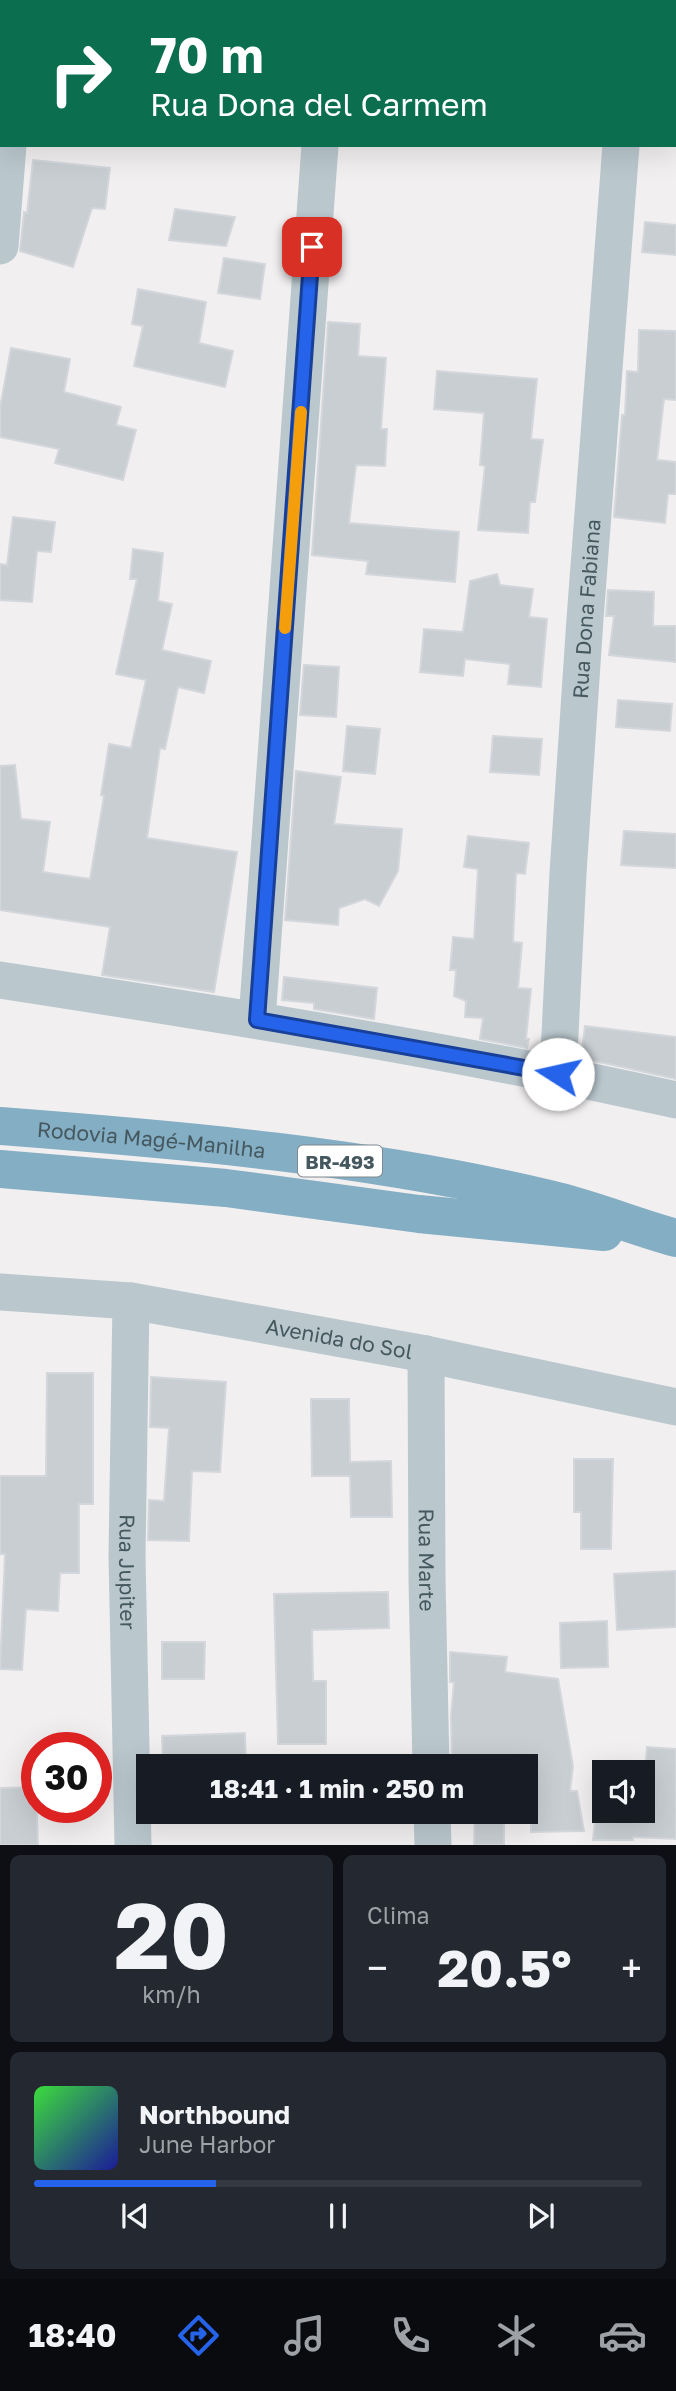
<!DOCTYPE html>
<html lang="pt">
<meta charset="utf-8">
<style>
:root{--surface:#171b24;--page:#242831;--text:#f1f3f6;--muted:#9ea1a6;--line:#363941;--accent:#2563eb}
body{margin:0;font-family:"Golos Text",sans-serif;background:var(--page);color:var(--text);height:100vh;display:flex;flex-direction:column;font-size:26px;white-space:nowrap}
*{box-sizing:border-box;margin:0}
p{font-size:23px;color:var(--muted)}
.icon{flex:none;width:38px;height:38px;fill:none;stroke:currentColor;stroke-width:2;stroke-linecap:round;stroke-linejoin:round}
.map{position:relative;height:1845px;overflow:hidden}
.panel{display:flex;flex-direction:column;gap:10px;padding:10px;background:#0d0f14;flex:1}
.panel>*{flex:none}
.hud{position:absolute;left:0px;top:0px;width:677px;height:147px;box-shadow:0 7px 28px #0002;background:#0b6e4f;color:#fff;overflow:hidden}
.buttons{position:absolute;left:592px;top:1760px;display:grid;gap:14px}
.buttons a{display:grid;place-items:center;width:63px;height:63px;border-radius:0px;background:var(--surface);box-shadow:0 7px 28px #0002;font-size:35px}
.speed{position:absolute;left:21px;top:1732px;display:flex;gap:14px;font-size:35px;font-weight:700;text-align:center}
.speed>*{display:grid;place-content:center;width:91px;height:91px;border-radius:50%;background:var(--surface);box-shadow:0 7px 28px #0002;line-height:1}
.speed .limit{border:10px solid #d22;background:#fff;color:#111}
.pin{position:absolute;display:grid;place-items:center;width:60px;height:60px;color:#fff;margin:-30px;border-radius:14px;box-shadow:0 4px 10px #0006}
.me{position:absolute;width:77px;margin:-38px;rotate:280deg;stroke-linejoin:round;filter:drop-shadow(0 0 5px #0008)}
.turn{display:flex;align-items:center;gap:24px;height:147px;padding:0 35px;font-size:32px}
.turn .icon{width:91px;height:91px;stroke-width:2.5}
.turn b{display:block;font-size:49px;line-height:60px}
.big{font-size:52px;font-weight:700;line-height:1.1}
.panel .widget{flex:1;display:flex;flex-direction:column;justify-content:center;gap:10px;min-width:0;padding:0 24px;border-radius:10px;background:var(--page)}
.panel .dial{align-items:center;gap:0}
.dial b{font-size:91px;line-height:1}
.song{display:flex;align-items:center;gap:21px}
.cover{width:84px;height:84px;border-radius:10px;background:linear-gradient(135deg,hsl(120 70% 55%),hsl(240 70% 35%))}
.played{height:7px;border-radius:4px;background:linear-gradient(90deg,var(--accent) 30%,var(--line) 30%)}
.keys{display:flex;justify-content:space-around;direction:ltr}
.heat{display:flex;justify-content:space-between;align-items:center;font-size:38px;direction:ltr}
.panel .tiles{flex:1;display:grid;gap:10px;grid-template-columns:1fr 1fr}
.widget:last-child{grid-column:span 2}
.trip{position:absolute;left:136px;top:1754px;width:402px;height:70px;border-radius:0px;background:var(--surface);box-shadow:0 7px 28px #0002;font-weight:700;line-height:70px;text-align:center}
.menu{display:flex;height:112px;justify-content:space-around;align-items:center;background:#090b0e;color:var(--muted)}
.menu .icon{width:49px;height:49px}
.menu .active{color:var(--accent)}
.menu b{font-size:32px;color:var(--text)}
.map>svg:first-child{display:block}
.building{fill:#c9ced3;stroke:#d3d7dc;stroke-width:2}
.lines{fill:none;stroke-linecap:round;stroke-linejoin:round}
.minor{stroke:#bac8ce;stroke-width:37}
.highway{stroke:#83aec3;stroke-width:38}
.route-casing{stroke:#184099;stroke-width:18}
.route{stroke:#2563eb;stroke-width:12}
.slow{stroke:#f59e0b;stroke-width:12}
.labels{text-anchor:middle;dominant-baseline:central;stroke-width:5;stroke-linejoin:round;paint-order:stroke}
.shield{fill:#fff;stroke:#7e8a8f;stroke-width:2}
.shield-label{font-size:19px;font-weight:bold;fill:#46585f}
.street-label{font-size:21px;fill:#46585f;stroke:#fff}
</style>
<div class="map">
<svg width="676" height="1845" viewBox="0 0 676 1845">
<rect width="100%" height="100%" fill="#f2eff0"/>
<g class="building">
<polygon points="33,160 110,168 105,209 92,208 73,267 20,251 24,212 27,213"/>
<polygon points="175,209 235,217 226,246 169,240"/>
<polygon points="645,222 676,225 676,255 642,252"/>
<polygon points="224,258 265,264 260,299 218,293"/>
<polygon points="138,289 206,302 199,343 233,351 225,387 134,366 143,326 132,324"/>
<polygon points="328,322 360,324 358,356 386,358 381,429 387,429 385,466 356,465 349,523 459,532 455,582 366,574 368,561 312,555"/>
<polygon points="639,330 676,331 676,400 664,399 657,460 676,462 676,494 668,494 665,523 614,517 622,415 625,415 627,371 638,372"/>
<polygon points="11,348 70,359 64,392 121,407 116,425 136,430 123,480 55,463 59,449 0,437 0,408"/>
<polygon points="437,371 537,379 531,439 543,440 535,502 530,502 528,533 478,530 485,466 480,465 484,413 434,409"/>
<polygon points="13,517 55,522 51,552 37,551 32,602 0,600 0,564 7,565"/>
<polygon points="133,549 163,553 158,601 172,604 162,650 211,661 204,693 178,687 165,749 160,748 147,838 237,852 214,992 102,975 110,927 0,910 0,766 15,765 21,819 50,822 43,872 90,879 104,796 101,795 109,744 131,748 146,680 116,674 137,579 130,579"/>
<polygon points="497,574 500,585 533,589 529,617 547,619 541,687 508,684 510,664 465,659 463,676 420,672 424,629 463,632 470,581"/>
<polygon points="608,590 654,592 653,626 676,626 676,662 609,655 614,616 606,616"/>
<polygon points="304,665 339,667 336,717 300,715"/>
<polygon points="618,700 672,704 670,731 616,727"/>
<polygon points="347,726 380,729 375,774 343,771"/>
<polygon points="493,736 542,739 539,775 490,772"/>
<polygon points="296,771 341,777 334,824 402,829 398,871 379,906 365,899 339,908 338,925 285,920"/>
<polygon points="624,831 676,834 676,868 621,865"/>
<polygon points="468,836 529,843 525,874 516,873 513,942 522,943 518,988 531,989 526,1039 529,1039 527,1048 480,1039 483,1018 465,1017 466,1001 454,996 456,970 450,970 453,937 474,939 478,869 464,867"/>
<polygon points="284,977 377,988 374,1019 314,1009 314,1003 282,1000"/>
<polygon points="585,1026 676,1037 676,1079 581,1058"/>
<polygon points="47,1373 93,1373 93,1504 79,1504 79,1573 60,1573 58,1611 26,1609 22,1670 0,1669 5,1554 0,1554 0,1476 46,1476"/>
<polygon points="151,1377 226,1382 220,1472 192,1471 189,1541 148,1540 149,1500 164,1501 169,1428 150,1427"/>
<polygon points="311,1399 349,1399 350,1462 391,1461 392,1517 351,1517 350,1476 312,1476"/>
<polygon points="574,1459 613,1459 611,1549 581,1549 581,1512 574,1512"/>
<polygon points="676,1571 676,1627 617,1630 614,1574"/>
<polygon points="388,1592 389,1628 312,1630 313,1681 326,1681 326,1744 278,1744 274,1594"/>
<polygon points="607,1621 608,1667 561,1668 560,1623"/>
<polygon points="162,1642 205,1642 204,1679 162,1679"/>
<polygon points="450,1652 507,1657 505,1672 558,1679 573,1766 570,1791 577,1791 584,1831 531,1832 530,1766 452,1764 451,1715 454,1682 450,1682"/>
<polygon points="245,1733 246,1766 163,1766 162,1736"/>
<polygon points="647,1747 676,1749 676,1839 633,1837 633,1840 593,1840 596,1811 645,1811 648,1770 645,1770"/>
<polygon points="36,1787 38,1845 0,1845 0,1788"/>
<polygon points="475,1811 504,1811 504,1845 474,1845"/>
</g>
<g class="lines">
<g class="minor">
<polyline points="17,2 18,0"/>
<polyline points="330,2 330,0"/>
<polyline points="631,2 631,0"/>
<polyline points="0,246 8,145"/>
<path d="M0 980C226 1015 452 1050 676 1100"/>
<polyline points="257,1020 320,145"/>
<path id="s1" d="M558 1074 568 873 585 619 621 145"/>
<path id="s2" d="M0 1292 131 1301 426 1354 676 1407"/>
<path id="s3" d="M131 1301 127 1556 133 1845"/>
<path id="s4" d="M426 1354 427 1579 431 1766"/>
<polyline points="432,1811 433,1845"/>
</g>
<g class="highway">
<path id="s5" d="M0 1126C184 1140 369 1156 549 1199 592 1209 633 1226 676 1238"/>
<polyline points="0,1169 226,1188 419,1214 604,1232"/>
</g>
</g>
<g class="lines">
<g class="route-casing">
<polyline id="route" points="312,247 257,1020 558,1074"/>
</g>
<use href="#route" class="route"/>
<polyline class="slow" points="285,628 301,412"/>
</g>
<g class="labels">
<rect class="shield" x="298" y="1145.5" width="84" height="31" rx="5"/>
<g class="shield-label">
<text x="340" y="1161">BR-493</text>
</g>
<g class="street-label">
<text stroke="none"><textPath href="#s1" startOffset="466">Rua Dona Fabiana</textPath></text>
<text stroke="none"><textPath href="#s5" startOffset="152">Rodovia Magé-Manilha</textPath></text>
<text stroke="none"><textPath href="#s2" startOffset="343">Avenida do Sol</textPath></text>
<text stroke="none"><textPath href="#s4" startOffset="206">Rua Marte</textPath></text>
<text stroke="none"><textPath href="#s3" startOffset="271">Rua Jupiter</textPath></text>
</g>
</g>
</svg>
<div class="buttons">
<a><svg class="icon" aria-label="sound" viewBox="0 0 24 24"><path d="M4 9h4l5-4v14l-5-4H4zM17 9q2 3 0 6"/></svg></a>
</div>
<div class="speed"><div class="limit">30</div></div>
<div class="pin" style="left:312px;top:247px;background:#d93025"><svg class="icon" aria-label="arrive" viewBox="0 0 24 24"><path d="M6 21V4h12l-3 4 3 4H6"/></svg></div>
<svg class="me" style="left:558px;top:1074px" viewBox="-20 -20 40 40"><circle r="19" fill="#fff"/><path d="M0-13L10 11 0 6-10 11z" fill="#2563eb"/></svg>
<div class="trip">18:41 · 1 min · 250 m</div>
<div class="hud">
<div class="turn"><svg class="icon" aria-label="right" viewBox="0 0 24 24"><path d="M7 20v-9h11M14 6l5 5-5 5"/></svg><div><b>70 m</b>Rua Dona del Carmem</div></div>
</div>
</div>
<section class="panel">
<div class="tiles">
<div class="widget dial"><b>20</b><p>km/h</p></div>
<div class="widget"><p>Clima</p>
<div class="heat"><a>−</a><b class="big">20.5°</b><a>+</a></div>
</div>
<div class="widget">
<div class="song"><i class="cover"></i><div><b>Northbound</b><p>June Harbor</p></div></div>
<div class="played"></div>
<div class="keys"><svg class="icon" aria-label="previous" viewBox="0 0 24 24"><path d="M18 5L8 12l10 7zM5 5v14"/></svg><svg class="icon" aria-label="pause" viewBox="0 0 24 24"><path d="M8 5v14M16 5v14"/></svg><svg class="icon" aria-label="next" viewBox="0 0 24 24"><path d="M6 5l10 7-10 7zM19 5v14"/></svg></div>
</div>
</div>
</section>
<nav class="menu">
<b>18:40</b>
<svg class="icon active" aria-label="directions" viewBox="0 0 24 24"><path d="M12 3l9 9-9 9-9-9zM9 14v-3h6M13 9l2 2-2 2"/></svg>
<svg class="icon" aria-label="music" viewBox="0 0 24 24"><path d="M9 18V5l10-2v13"/><circle cx="6" cy="18" r="3"/><circle cx="16" cy="16" r="3"/></svg>
<svg class="icon" aria-label="phone" viewBox="0 0 24 24"><path d="M5 4h4l2 5-3 2q2 4 5 5l2-3 5 2v4C11 20 4 13 5 4z"/></svg>
<svg class="icon" aria-label="climate" viewBox="0 0 24 24"><path d="M12 3v18M4 7l16 10M4 17L20 7"/></svg>
<svg class="icon" aria-label="car" viewBox="0 0 24 24"><path d="M5 17H2v-5l4-1 3-4h7l3 4 3 1v5h-3M9 17h6M6 11h13"/><circle cx="7" cy="17" r="2"/><circle cx="17" cy="17" r="2"/></svg>
</nav>
